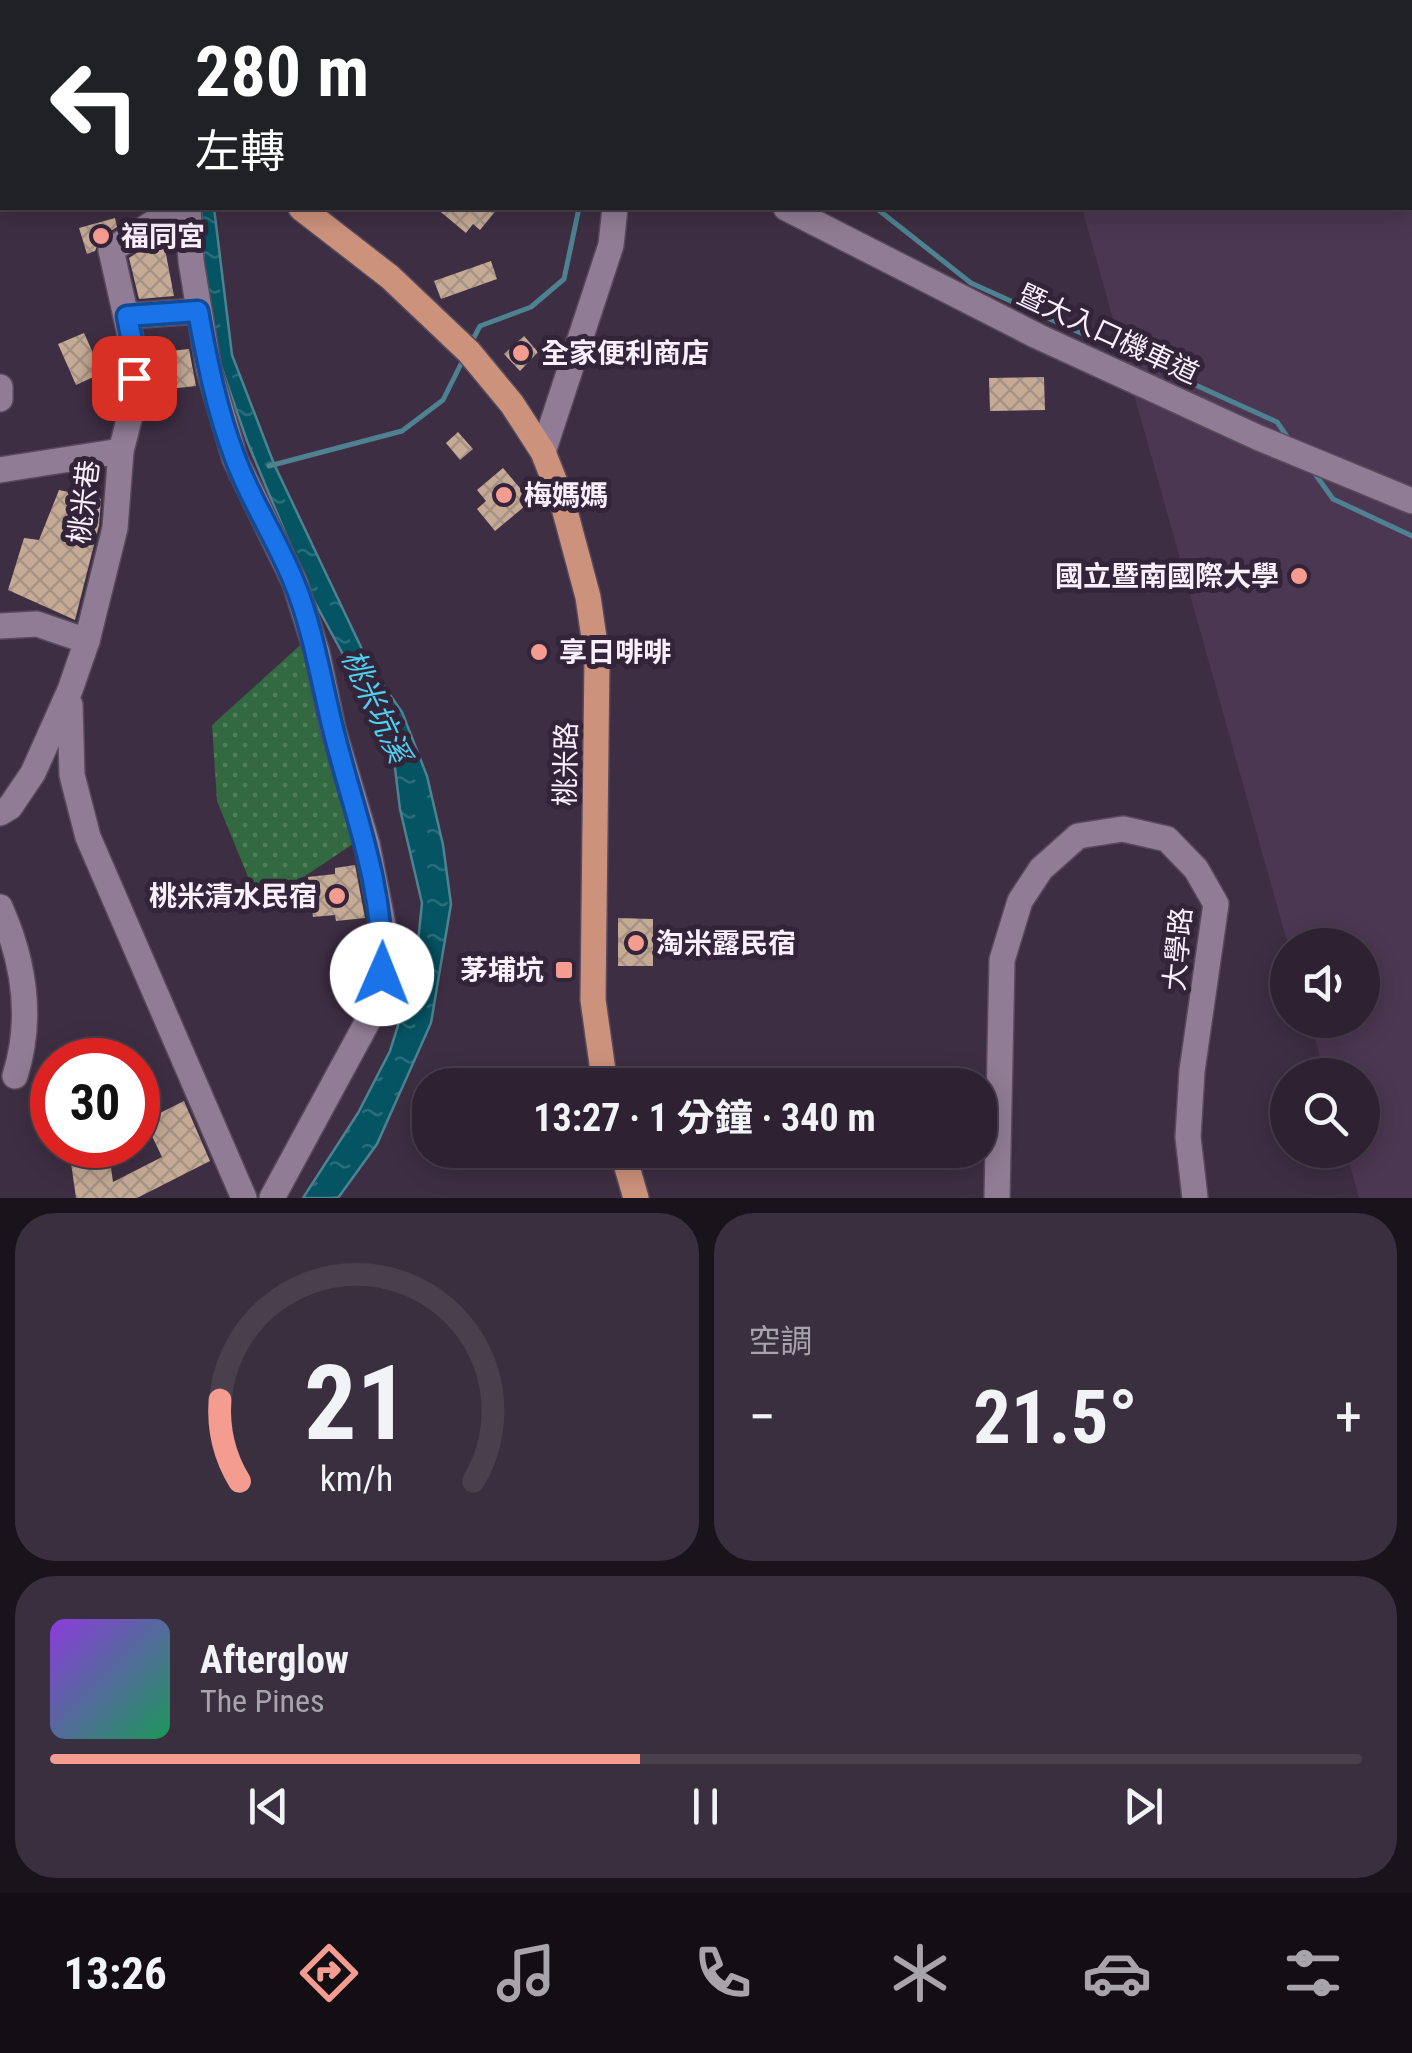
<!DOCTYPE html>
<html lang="zh-TW">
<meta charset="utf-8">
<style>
:root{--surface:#2e2232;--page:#3a2f3e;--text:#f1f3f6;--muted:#a7a4ac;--line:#493f4d;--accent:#f59c91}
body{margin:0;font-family:"Roboto Condensed","Noto Sans TC",sans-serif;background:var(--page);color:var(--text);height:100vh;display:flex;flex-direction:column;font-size:38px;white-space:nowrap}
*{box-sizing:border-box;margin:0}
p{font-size:32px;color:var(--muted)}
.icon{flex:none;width:55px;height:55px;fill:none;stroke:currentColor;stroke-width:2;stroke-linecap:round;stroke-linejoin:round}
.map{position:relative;height:1198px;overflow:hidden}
.details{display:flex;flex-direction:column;gap:15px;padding:15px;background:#19131c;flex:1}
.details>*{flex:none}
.guide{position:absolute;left:0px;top:0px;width:1412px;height:210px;box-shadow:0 5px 25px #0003,0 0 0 2px var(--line);background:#202124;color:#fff;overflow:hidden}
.buttons{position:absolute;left:1270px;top:928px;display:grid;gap:20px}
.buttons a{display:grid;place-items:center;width:110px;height:110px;border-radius:50%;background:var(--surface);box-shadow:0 5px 25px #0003,0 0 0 2px var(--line);font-size:50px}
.speed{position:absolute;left:30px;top:1038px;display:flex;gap:20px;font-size:50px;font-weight:700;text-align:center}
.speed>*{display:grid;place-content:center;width:130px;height:130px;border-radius:50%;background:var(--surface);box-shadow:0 5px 25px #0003,0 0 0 2px var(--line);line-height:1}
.speed .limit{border:15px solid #d22;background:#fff;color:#111}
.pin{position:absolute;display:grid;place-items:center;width:85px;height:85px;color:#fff;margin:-42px;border-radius:20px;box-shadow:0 5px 15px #0006}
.me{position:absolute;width:110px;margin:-55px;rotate:1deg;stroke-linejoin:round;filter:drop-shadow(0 0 8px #0008)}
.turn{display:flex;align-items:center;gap:35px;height:210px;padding:0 30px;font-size:45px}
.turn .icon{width:130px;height:130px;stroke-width:2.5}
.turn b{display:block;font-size:70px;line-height:85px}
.big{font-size:75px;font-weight:700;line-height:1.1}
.details .tile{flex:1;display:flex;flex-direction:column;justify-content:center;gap:15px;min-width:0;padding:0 35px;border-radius:40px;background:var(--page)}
.details .dial{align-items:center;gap:0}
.dial svg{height:260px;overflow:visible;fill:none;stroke:var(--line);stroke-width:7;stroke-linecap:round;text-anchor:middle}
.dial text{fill:var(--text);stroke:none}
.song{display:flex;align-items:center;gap:30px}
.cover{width:120px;height:120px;border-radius:15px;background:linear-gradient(135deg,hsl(270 70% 55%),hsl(150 70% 35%))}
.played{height:10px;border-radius:5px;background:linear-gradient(90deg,var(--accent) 45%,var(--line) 45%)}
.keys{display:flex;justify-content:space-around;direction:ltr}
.heat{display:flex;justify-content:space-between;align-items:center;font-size:55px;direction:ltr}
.details .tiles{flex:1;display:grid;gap:15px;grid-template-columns:1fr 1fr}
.tile:last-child{grid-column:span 2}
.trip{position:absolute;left:412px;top:1068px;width:585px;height:100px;border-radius:40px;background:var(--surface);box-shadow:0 5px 25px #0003,0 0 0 2px var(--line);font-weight:700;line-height:100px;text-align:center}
.tab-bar{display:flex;height:160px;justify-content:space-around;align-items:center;background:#120e14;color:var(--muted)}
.tab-bar .icon{width:70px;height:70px}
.tab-bar .on{color:var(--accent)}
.tab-bar b{font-size:45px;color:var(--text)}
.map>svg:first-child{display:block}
.built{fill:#4b3751}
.park{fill:url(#park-dots)}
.water{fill:url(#water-ripples);stroke:#4e8291;stroke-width:2.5}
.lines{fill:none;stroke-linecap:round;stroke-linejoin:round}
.stream{stroke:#4e8291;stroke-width:5}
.building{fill:url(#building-cross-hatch)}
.minor-casing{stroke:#584a5c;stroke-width:28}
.major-casing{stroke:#584a5c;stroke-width:28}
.minor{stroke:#907d95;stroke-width:25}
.major{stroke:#cd927c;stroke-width:25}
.route-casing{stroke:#114b97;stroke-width:25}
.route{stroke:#1a73e8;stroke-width:18}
.poi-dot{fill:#f59c91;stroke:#342439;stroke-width:4}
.labels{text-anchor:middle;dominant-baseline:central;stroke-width:10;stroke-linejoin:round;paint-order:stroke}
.poi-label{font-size:28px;font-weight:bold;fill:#faeffd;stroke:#342439;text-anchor:start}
.street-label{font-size:28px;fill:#faeffd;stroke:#342439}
.water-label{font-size:30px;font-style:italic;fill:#4ed1ef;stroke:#342439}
</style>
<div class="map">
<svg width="1412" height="1198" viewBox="0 0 1412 1198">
<defs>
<pattern id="park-dots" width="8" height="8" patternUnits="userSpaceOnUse" patternTransform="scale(2.5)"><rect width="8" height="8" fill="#326940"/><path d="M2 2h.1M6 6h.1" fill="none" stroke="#517f5c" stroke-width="1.8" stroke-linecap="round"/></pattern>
<pattern id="water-ripples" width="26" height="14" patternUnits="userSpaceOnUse" patternTransform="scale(2.5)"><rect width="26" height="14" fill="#045463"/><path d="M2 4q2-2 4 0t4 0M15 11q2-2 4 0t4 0" fill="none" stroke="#2a6d7a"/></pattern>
<pattern id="building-cross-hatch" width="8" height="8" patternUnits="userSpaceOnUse" patternTransform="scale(2.5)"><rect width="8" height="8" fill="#c5ab96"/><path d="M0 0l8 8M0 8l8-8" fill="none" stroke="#a69284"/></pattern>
</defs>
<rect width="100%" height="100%" fill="#3e2e43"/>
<polygon class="built" points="1019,0 1412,0 1412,1198 1359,1198 1346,1150 1362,1150 1362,1075 1325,1075 1310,1020 1362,1020 1362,945 1288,945 1082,208 1410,208 1410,2"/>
<polygon class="park" points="308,638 359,840 260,906 217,801 212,725"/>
<polygon class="water" points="201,208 214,208 232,355 274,464 320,561 370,666 402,712 427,776 443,845 451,904 431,1023 377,1144 338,1198 303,1198 358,1113 390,1051 415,971 422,903 400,809 394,760 365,695 312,597 247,441 220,363 204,264"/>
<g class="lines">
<g class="stream">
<polyline points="611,2 614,0"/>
<polyline points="0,139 2,136"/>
<polyline points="876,208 971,283 1277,422 1288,438"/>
<polyline points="470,345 480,326 531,307 564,279 579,208"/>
<polyline points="269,466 402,431 443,400 463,360"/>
<polyline points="1313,471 1333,499 1412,536"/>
</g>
</g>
<g class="building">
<polygon points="436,208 498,208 480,230 473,224 466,233"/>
<polygon points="115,218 117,227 101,237 95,251 87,254 79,228"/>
<polygon points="164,244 174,296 139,299 129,258 147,246"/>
<polygon points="491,261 497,279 441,299 434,281"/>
<polygon points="84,333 102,373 76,385 58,344"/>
<polygon points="524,336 538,352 520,371 504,354"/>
<polygon points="189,349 196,386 150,391 150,353"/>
<polygon points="1044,377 1045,410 990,411 989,378"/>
<polygon points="458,432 473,449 460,460 446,443"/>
<polygon points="503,468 531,501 495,531 477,509 486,501 477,490"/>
<polygon points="59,490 101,499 99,525 75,620 8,590 24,538 39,540"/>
<polygon points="355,865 365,918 336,921 335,915 313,917 308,877 335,874 335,868"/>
<polygon points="618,918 653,919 653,966 618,966"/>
<polygon points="138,1068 160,1113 184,1101 210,1161 137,1198 76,1198 69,1149 108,1145 113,1182 162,1157 138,1107"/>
</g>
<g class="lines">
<g class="minor-casing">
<g id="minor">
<polyline points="145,0 145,2"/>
<polyline points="501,0 504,2"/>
<polyline points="188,208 191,261 209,370 235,459 295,583 317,653 333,729 367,844 383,925 382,974 370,1017 272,1198"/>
<polyline points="786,208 1037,336 1259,438 1412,501"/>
<polyline points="127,316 198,311"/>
<polyline points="0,387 0,399"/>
<polyline points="543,452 611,245 615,208"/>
<polyline points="0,470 121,451"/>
<polyline points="0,626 37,624 87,641"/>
<polyline points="70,705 72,775 88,837 244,1198"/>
<polyline points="0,813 10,807 33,773 70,690 87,641 115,528 121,451 133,404 134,352 111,250 161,218 169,208"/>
<path d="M0 907C24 961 33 1019 15 1076"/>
<polyline points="997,1198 1002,960 1020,901 1041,869 1078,836 1123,829 1167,839 1196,869 1216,904 1192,1071 1188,1137 1195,1198"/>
</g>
</g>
<g class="major-casing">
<g id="major">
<polyline points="45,0 48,2"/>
<polyline points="301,208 390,277 469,352 512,404 543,452 562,500 588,597 597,658 593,1000 605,1085"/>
<polyline points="622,1150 636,1198"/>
</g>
</g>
<use href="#minor" class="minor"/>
<use href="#major" class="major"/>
</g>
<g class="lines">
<g class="route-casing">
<path id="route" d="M134 378V352L127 316 198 311C207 361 217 411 235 458 251 501 277 540 294 582 313 629 321 680 333 729 354 814 384 884 382 974"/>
</g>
<use href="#route" class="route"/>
</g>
<g class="poi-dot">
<circle cx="101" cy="236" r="10"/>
<circle cx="521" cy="353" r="10"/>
<circle cx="504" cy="495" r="10"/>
<circle cx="1299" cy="576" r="10"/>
<circle cx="539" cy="652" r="10"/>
<circle cx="337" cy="896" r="10"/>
<circle cx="636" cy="943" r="10"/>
<rect x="554" y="960" width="20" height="20" rx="5"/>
</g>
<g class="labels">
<g class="poi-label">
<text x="121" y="236">福同宮</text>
<text x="541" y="353">全家便利商店</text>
<text x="524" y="495">梅媽媽</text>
<text x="1279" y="576" text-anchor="end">國立暨南國際大學</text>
<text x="559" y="652">享日啡啡</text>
<text x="317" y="896" text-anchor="end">桃米清水民宿</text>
<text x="656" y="943">淘米露民宿</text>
<text x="544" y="970" text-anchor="end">茅埔坑</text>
</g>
<g class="street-label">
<text transform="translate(1108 334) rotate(25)">暨大入口機車道</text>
<text transform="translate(84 502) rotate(-83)">桃米巷</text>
<text transform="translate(566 764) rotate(-89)">桃米路</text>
<text transform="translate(1178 949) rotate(-85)">大學路</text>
</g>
<g class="water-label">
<text transform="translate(376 706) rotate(65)">桃米坑溪</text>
</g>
</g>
</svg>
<div class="buttons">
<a><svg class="icon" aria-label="sound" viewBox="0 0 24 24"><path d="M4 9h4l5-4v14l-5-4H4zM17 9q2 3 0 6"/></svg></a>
<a><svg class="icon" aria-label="search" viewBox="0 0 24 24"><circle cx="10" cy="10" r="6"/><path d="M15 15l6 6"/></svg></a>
</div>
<div class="speed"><div class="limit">30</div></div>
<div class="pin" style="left:134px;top:378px;background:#d93025"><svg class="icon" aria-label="arrive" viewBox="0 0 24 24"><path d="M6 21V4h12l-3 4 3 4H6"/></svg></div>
<svg class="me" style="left:382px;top:974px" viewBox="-20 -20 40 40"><circle r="19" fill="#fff"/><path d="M0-13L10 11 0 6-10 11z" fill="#1a73e8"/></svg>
<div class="trip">13:27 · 1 分鐘 · 340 m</div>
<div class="guide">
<div class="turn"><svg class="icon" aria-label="left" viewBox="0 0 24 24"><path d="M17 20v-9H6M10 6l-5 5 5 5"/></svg><div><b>280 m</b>左轉</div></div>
</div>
</div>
<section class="details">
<div class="tiles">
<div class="tile dial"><svg viewBox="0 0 100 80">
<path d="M14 69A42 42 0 1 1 86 69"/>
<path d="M14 69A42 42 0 0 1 8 44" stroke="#f59c91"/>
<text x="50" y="56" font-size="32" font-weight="700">21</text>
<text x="50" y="72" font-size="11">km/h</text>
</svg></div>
<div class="tile"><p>空調</p>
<div class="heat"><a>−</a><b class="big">21.5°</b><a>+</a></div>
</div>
<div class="tile">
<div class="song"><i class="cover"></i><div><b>Afterglow</b><p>The Pines</p></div></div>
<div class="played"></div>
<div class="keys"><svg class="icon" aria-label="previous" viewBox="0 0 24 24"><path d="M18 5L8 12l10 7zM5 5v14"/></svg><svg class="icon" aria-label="pause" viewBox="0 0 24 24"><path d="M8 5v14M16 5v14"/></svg><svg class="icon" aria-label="next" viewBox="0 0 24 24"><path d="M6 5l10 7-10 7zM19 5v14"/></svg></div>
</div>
</div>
</section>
<nav class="tab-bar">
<b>13:26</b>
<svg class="icon on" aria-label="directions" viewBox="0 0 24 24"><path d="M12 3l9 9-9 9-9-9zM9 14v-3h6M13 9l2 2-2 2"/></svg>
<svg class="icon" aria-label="music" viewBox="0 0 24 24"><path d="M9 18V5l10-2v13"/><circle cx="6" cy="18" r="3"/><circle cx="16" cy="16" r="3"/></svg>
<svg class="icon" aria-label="phone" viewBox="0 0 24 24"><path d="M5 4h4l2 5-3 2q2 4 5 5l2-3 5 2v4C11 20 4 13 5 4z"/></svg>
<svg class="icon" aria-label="climate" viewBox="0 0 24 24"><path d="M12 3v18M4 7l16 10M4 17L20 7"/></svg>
<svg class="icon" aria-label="car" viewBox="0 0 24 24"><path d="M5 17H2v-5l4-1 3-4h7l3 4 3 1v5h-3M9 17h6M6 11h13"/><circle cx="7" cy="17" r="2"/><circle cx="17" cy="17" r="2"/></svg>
<svg class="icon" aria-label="filters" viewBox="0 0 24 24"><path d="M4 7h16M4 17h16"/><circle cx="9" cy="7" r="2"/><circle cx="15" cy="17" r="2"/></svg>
</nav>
